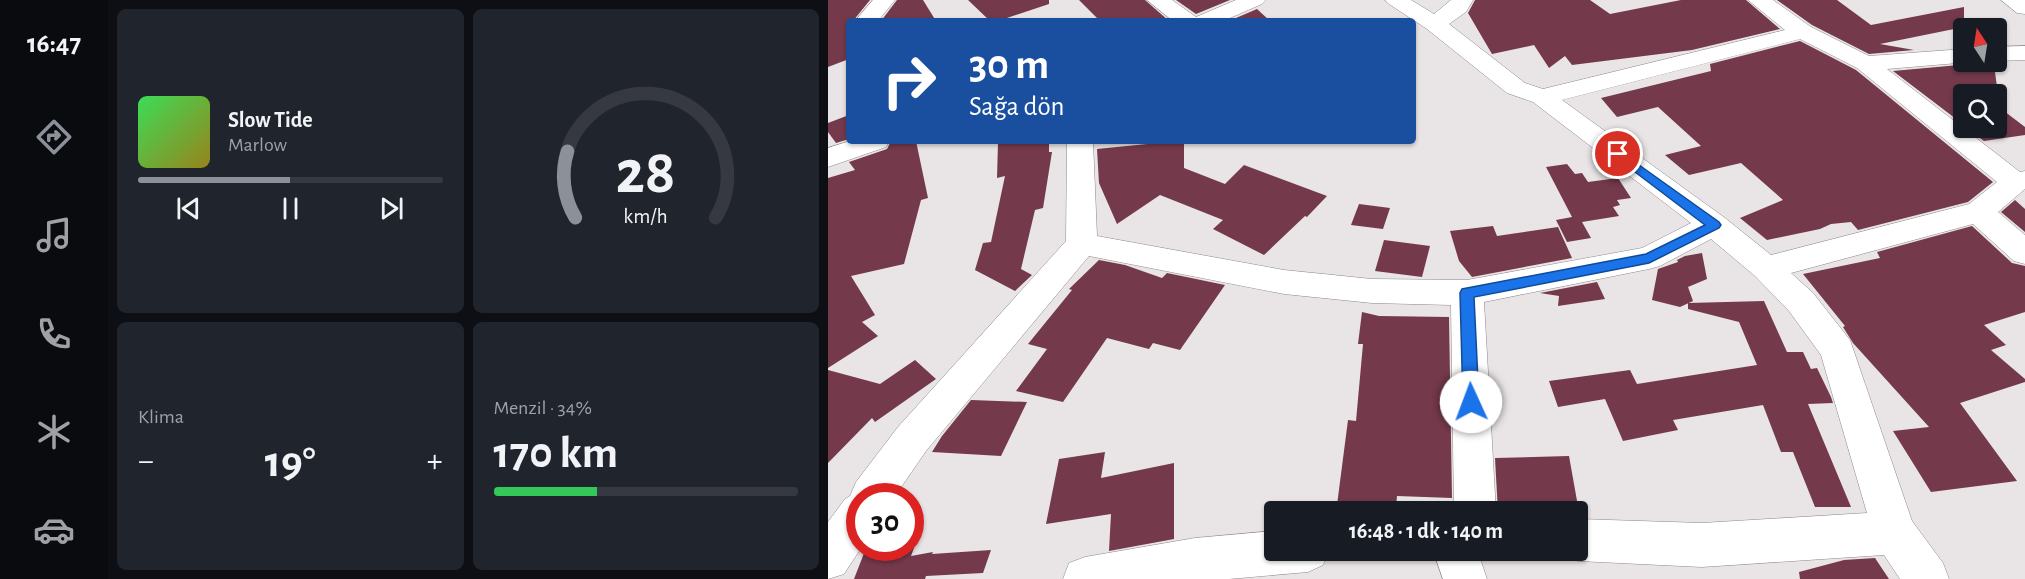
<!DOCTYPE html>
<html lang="tr">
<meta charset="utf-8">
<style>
:root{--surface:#171b24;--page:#20242c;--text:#f1f3f6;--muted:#9ea1a6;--line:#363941;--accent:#8c9099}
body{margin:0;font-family:"Alegreya Sans",sans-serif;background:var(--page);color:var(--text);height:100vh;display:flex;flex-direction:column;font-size:22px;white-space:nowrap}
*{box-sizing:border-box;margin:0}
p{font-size:20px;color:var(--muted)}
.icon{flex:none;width:33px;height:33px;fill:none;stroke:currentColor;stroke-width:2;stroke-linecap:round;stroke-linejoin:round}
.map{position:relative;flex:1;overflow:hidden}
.details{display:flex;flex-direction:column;gap:9px;padding:9px;background:#0d0f14;width:720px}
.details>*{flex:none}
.hud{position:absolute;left:18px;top:18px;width:570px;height:126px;border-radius:6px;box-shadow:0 2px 4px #0004;background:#1a4fa0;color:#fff;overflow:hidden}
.needle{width:39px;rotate:348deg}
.tools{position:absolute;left:1125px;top:18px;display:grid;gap:12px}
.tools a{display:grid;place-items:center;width:54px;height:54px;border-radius:6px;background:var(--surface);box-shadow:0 2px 4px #0004;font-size:30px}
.speed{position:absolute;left:18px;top:483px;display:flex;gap:12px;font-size:30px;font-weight:700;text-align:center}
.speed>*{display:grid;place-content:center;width:78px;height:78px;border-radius:50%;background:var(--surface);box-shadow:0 2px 4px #0004;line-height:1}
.speed .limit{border:9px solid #d22;background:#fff;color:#111}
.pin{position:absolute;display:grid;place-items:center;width:51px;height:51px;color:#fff;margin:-26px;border:3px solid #fff;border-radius:50%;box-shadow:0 2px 6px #0007}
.me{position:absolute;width:66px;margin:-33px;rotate:358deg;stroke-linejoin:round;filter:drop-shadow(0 0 4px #0008)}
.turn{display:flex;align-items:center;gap:21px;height:126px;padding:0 24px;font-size:27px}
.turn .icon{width:78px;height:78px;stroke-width:2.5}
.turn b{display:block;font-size:42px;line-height:51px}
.big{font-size:45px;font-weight:700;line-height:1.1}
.details .tile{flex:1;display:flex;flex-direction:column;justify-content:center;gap:9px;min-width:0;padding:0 21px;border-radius:9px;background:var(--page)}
.details .dial{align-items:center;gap:0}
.dial svg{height:156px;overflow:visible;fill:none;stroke:var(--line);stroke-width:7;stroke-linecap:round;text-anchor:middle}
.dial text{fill:var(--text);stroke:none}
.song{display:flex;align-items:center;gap:18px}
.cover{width:72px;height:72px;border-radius:9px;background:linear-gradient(135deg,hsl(130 70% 55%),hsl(50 70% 35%))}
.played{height:6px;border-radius:3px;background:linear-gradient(90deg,var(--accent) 50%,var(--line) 50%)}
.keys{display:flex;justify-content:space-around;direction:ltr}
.heat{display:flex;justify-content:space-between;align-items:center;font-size:33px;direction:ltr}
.charge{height:9px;border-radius:4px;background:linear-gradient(90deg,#34c759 34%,var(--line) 0)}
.details .tiles{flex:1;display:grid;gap:9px;grid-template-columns:repeat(2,1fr)}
.trip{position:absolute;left:436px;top:501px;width:324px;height:60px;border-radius:6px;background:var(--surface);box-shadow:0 2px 4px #0004;font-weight:700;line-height:60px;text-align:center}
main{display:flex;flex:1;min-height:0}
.dock{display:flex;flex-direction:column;width:108px;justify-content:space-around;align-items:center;background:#090b0e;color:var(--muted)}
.dock .icon{width:42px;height:42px}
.dock .active{color:var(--accent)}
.dock b{font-size:27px;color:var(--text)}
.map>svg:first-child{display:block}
.building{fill:#74394b}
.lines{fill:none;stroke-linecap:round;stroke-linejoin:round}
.minor-casing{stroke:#8d8889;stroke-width:1}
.minor{fill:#fff;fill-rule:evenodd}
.route{fill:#1a73e8;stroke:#114b97;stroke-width:1.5}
</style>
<main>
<nav class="dock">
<b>16:47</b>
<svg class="icon active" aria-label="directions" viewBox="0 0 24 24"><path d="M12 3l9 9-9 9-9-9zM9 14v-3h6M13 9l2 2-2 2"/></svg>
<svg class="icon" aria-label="music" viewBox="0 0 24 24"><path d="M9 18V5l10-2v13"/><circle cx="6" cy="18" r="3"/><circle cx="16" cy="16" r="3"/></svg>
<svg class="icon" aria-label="phone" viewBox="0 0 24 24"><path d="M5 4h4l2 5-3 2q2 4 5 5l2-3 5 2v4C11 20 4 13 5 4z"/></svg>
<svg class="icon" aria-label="climate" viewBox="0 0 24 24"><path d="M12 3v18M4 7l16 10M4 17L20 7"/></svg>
<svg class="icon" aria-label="car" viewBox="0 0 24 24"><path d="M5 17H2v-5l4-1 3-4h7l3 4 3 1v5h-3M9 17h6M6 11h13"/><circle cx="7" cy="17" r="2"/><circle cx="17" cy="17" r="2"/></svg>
</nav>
<section class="details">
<div class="tiles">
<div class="tile">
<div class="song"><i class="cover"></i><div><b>Slow Tide</b><p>Marlow</p></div></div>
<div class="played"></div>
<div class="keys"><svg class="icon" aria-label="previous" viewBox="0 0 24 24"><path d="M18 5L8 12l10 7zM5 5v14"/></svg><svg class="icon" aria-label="pause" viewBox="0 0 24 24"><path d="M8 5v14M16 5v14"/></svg><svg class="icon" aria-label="next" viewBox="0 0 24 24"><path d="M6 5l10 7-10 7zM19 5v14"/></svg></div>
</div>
<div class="tile dial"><svg viewBox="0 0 100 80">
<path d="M14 69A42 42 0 1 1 86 69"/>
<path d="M14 69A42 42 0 0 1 10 35" stroke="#8c9099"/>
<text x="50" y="56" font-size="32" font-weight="700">28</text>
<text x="50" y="72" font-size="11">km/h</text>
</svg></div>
<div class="tile"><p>Klima</p>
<div class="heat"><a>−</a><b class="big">19°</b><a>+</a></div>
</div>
<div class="tile"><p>Menzil · 34%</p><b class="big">170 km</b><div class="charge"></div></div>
</div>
</section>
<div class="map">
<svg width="1197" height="579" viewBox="0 0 1197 579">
<rect width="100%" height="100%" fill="#e9e4e5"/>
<g class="building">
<polygon points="0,0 42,0 25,21 21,21 21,59 0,67"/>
<polygon points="69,0 95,0 108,21 53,21"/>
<polygon points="140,0 221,0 221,4 170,21 162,21"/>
<polygon points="251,0 317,0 341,21 272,21"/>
<polygon points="348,0 402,0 368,14"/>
<polygon points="647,0 762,0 782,14 853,0 918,0 952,29 864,50 744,65 737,56 721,68 706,45 664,54 640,13"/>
<polygon points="949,0 1009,0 1043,25 1136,7 1136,27 1052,44 1086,50 1041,54 984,25"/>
<polygon points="429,9 442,21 401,21"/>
<polygon points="972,41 1028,70 1165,182 1140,202 1030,230 1023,222 1003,224 992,229 939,240 912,218 955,200 913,163 861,175 837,155 873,146 830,107 789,117 773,98 883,71 882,64"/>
<polygon points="1144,62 1166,65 1172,108 1197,127 1197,135 1156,141 1138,128 1168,128 1168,94 1136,94 1136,125 1065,71 1142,64"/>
<polygon points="21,115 21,139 8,143 0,132 0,123"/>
<polygon points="63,141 88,141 100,198 93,200 76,264 23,276 47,315 34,322 50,336 0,368 0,178 27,170 21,162 59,149"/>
<polygon points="183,141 221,141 221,152 224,152 215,208 207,210 193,269 204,275 187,291 147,270 155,243 163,242 177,176 169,178 170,143"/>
<polygon points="330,141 356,141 356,168 397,184 416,165 499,196 479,217 477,216 436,255 385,229 395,220 332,195 289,224 271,183 269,149 329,143"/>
<polygon points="739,164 747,174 754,173 760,182 790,178 803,198 789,200 792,205 785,207 791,216 754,222 763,238 739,242 728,220 744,217 718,167"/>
<polygon points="1187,200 1197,209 1197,232 1173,212"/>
<polygon points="531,204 562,208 555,229 523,225"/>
<polygon points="665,226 669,236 730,227 744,258 644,277 631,261 622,231"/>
<polygon points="1144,226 1184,263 1197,266 1197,312 1156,325 1178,345 1163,350 1197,379 1197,382 1132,403 1189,481 1103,492 1065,431 1101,427 1025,343 1015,327 1017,326 975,274 1052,258 1049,252"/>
<polygon points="556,240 602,246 594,277 547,271"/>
<polygon points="874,253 879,279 860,287 865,301 852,307 824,300 830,269 850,262 849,260 857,256"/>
<polygon points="271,260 297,265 334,278 339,273 397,285 352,350 325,343 321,349 279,338 235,402 188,391 219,349 200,344 244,290 241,289"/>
<polygon points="769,282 777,299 730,306 731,296 712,293"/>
<polygon points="936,301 959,352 975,352 983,369 989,368 1003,397 1005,403 980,404 1023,507 987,507 965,452 953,452 935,405 845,420 850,430 795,441 777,399 730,407 721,381 802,370 809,384 929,365 911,322 860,309 860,303"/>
<polygon points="534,312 551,316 621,317 624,498 569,496 568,507 509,505 520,420 528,421 535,344 530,344"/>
<polygon points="87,360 108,379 47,422 44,418 0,463 0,370 52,384"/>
<polygon points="143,400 199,402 173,456 104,452 114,436"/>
<polygon points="277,452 273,478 346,463 346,539 281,551 283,514 218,524 231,459"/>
<polygon points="741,456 751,512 670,512 667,458"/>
<polygon points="38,548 86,548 83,556 105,552 104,554 163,550 155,573 98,576 97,579 26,579"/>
<polygon points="1047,558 1061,579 972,579 971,572 1016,560"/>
</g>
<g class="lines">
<g class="minor-casing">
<g id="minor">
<polygon points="45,0 67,0 50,21 27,21"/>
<polygon points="319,0 344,0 368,17 408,0 438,0 434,4 395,21 345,21"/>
<path d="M557 0H583L606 14 623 0H645L638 12 621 24 697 83 715 89 957 30 920 0H945L983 27 1041 56 1136 49V62H1142L1059 69 1192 172 1197 171V189L1170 212 1197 235V264L1186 261 1145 224 963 273 985 293 1022 340 1084 521 1115 563 1121 579H1072L1056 555 874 567 750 561 735 555 733 550H750V519L874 523 1039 513 993 355 961 311 927 276 883 239 832 266 821 269 656 302 668 512H626L623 305 544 303 456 294 261 256 98 451 67 496H32L33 548 16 574 0 579V522L17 499 22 496 28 482 70 427 238 241 239 141H265L269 236 456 270 544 279 639 280 814 248 863 223 705 102 679 93 599 29 561 4ZM972 39 1029 68 1169 182 1141 204 943 255 897 218 734 100Z"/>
<polygon points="1173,0 1197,0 1197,14 1189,13"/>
<polygon points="1197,46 1197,60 1168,61 1168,47"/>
<polygon points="22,141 61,141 58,147 0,167 0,148"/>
<polygon points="447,531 447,550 502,550 495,565 480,572 401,579 235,579 241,563 257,557 367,538"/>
<polygon points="605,550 649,550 659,579 615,579"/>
</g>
</g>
<use href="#minor" class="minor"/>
</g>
<polygon class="route" points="790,150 891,222 893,225 891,228 821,263 646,297 651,402 648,407 643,409 637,407 635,402 632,293 634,289 818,254 877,225 786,156 785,154"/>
</svg>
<div class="tools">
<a><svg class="needle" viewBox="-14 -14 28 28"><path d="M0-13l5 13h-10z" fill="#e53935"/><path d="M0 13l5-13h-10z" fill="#9ea1a6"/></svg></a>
<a><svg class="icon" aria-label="search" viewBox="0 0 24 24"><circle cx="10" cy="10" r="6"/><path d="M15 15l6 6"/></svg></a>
</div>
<div class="speed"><div class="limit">30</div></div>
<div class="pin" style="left:790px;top:154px;background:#d93025"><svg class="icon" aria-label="arrive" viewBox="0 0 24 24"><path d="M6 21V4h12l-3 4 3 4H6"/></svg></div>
<svg class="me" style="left:643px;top:402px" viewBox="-20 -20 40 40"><circle r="19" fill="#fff"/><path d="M0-13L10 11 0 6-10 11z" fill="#1a73e8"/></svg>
<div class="trip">16:48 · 1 dk · 140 m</div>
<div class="hud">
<div class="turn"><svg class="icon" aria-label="right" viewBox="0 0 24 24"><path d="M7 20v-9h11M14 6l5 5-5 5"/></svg><div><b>30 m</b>Sağa dön</div></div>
</div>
</div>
</main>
